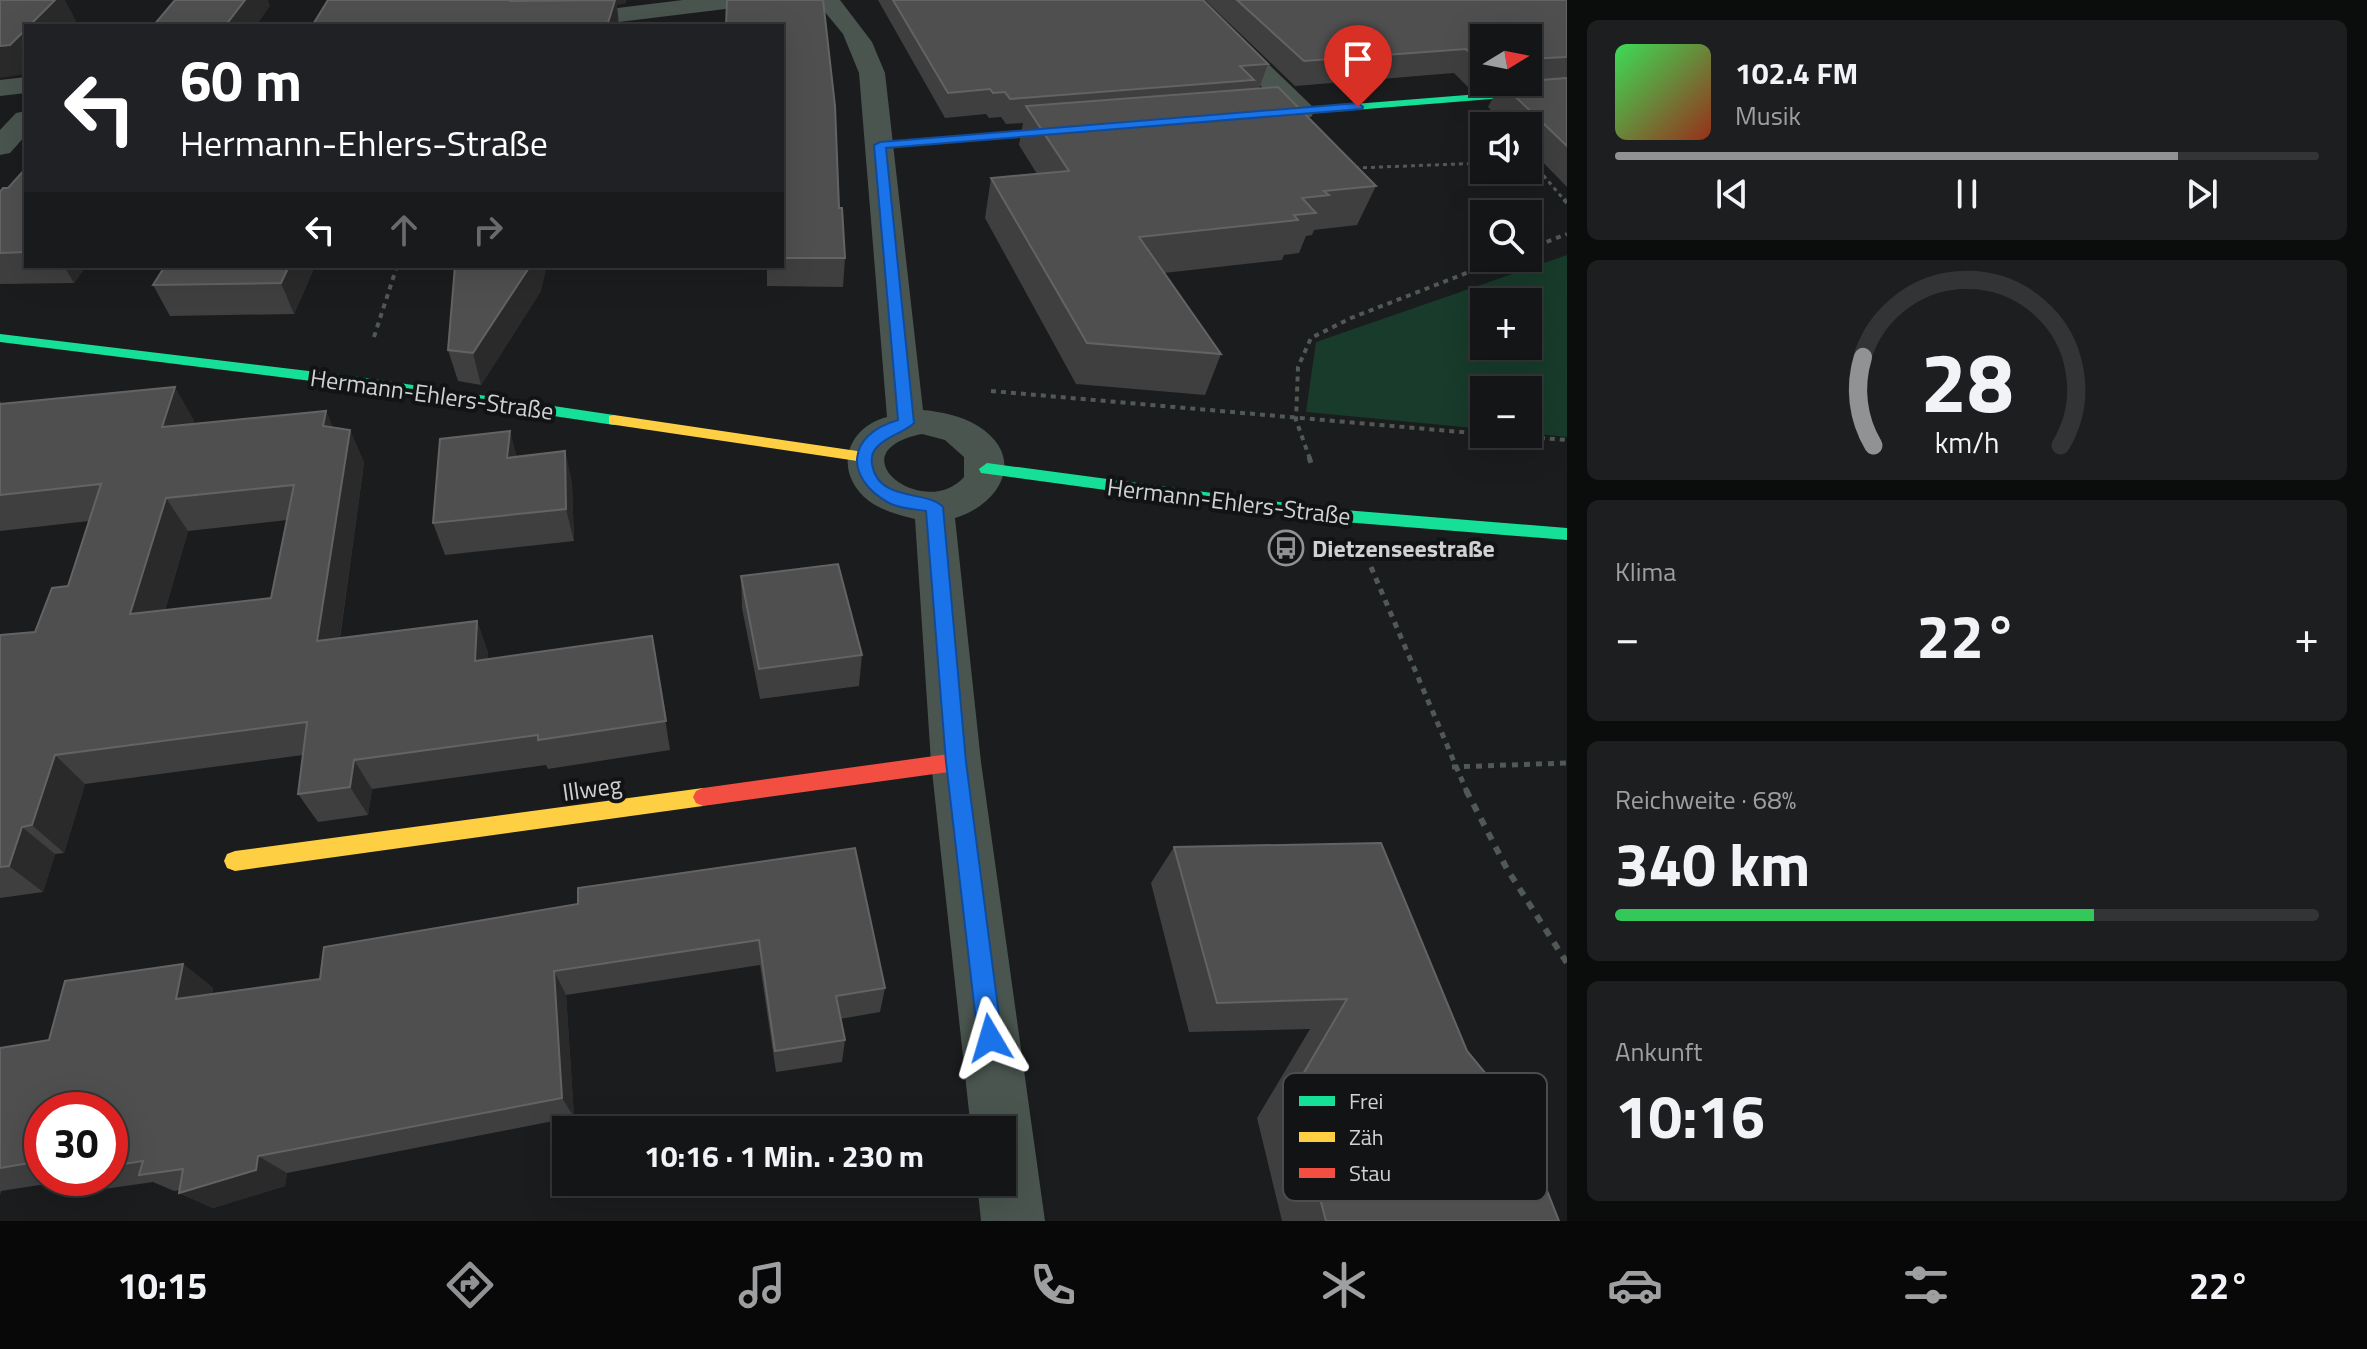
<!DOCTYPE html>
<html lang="de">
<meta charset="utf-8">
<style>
:root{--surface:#141516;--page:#1d1e1f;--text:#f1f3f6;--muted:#9d9fa1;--line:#333435;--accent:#919293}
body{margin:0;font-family:"Titillium Web",sans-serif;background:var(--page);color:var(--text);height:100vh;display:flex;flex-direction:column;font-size:30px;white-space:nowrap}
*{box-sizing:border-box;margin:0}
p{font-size:26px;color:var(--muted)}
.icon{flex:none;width:44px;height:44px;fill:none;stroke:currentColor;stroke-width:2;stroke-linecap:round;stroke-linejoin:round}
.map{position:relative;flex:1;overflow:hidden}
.panel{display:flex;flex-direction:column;gap:20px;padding:20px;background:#0b0c0c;width:800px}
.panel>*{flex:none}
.banner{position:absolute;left:24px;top:24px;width:760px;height:244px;border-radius:0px;box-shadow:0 8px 32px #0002,0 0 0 2px var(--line);background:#202124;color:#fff;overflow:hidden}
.needle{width:52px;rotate:80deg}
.fabs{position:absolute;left:1470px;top:24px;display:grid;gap:16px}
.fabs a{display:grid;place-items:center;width:72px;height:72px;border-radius:0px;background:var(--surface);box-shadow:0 8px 32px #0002,0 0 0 2px var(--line);font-size:40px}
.speed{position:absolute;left:24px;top:1092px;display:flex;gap:16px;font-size:40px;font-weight:700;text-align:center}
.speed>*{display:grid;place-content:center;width:104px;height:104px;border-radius:50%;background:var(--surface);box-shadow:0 8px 32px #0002,0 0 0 2px var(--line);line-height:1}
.speed .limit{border:12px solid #d22;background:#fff;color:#111}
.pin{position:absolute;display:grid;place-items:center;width:68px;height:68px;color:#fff;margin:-82px -34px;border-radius:50% 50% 50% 0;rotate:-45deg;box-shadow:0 0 8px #0007}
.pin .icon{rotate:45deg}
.me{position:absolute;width:88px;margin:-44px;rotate:353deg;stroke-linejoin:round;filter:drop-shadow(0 0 6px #0008)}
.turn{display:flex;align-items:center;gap:28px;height:168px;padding:0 24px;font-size:36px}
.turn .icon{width:104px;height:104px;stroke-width:2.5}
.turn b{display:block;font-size:56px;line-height:68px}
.lanes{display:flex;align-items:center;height:76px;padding:0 24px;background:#0003;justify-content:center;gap:40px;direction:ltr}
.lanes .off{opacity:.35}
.big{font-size:60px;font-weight:700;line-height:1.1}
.panel .card{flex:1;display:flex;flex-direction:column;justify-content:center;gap:12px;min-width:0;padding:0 28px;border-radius:12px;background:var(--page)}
.panel .dial{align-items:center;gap:0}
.dial svg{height:208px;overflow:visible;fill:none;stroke:var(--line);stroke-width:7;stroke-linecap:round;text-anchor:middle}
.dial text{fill:var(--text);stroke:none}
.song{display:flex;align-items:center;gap:24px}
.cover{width:96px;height:96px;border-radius:12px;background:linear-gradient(135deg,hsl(130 70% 55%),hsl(10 70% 35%))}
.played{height:8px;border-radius:4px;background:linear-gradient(90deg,var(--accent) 80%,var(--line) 80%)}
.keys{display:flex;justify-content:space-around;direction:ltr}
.heat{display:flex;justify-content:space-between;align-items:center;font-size:44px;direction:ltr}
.charge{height:12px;border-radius:6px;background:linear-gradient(90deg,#34c759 68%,var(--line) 0)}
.trip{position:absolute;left:552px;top:1116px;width:464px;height:80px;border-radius:0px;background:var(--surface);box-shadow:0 8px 32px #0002,0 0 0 2px var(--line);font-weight:700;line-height:80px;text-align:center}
.menu{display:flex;height:128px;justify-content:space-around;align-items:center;background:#080809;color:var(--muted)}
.menu .icon{width:56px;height:56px}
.menu .selected{color:var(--accent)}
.menu b{font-size:36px;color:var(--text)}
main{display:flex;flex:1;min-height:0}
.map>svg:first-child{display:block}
.green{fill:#183b2b;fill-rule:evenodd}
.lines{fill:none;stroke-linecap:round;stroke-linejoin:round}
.path-far3{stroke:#515955;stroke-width:3;stroke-dasharray:4 4;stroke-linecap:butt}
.path-far2{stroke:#515955;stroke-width:4;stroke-dasharray:5 5;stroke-linecap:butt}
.path-far1{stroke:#515955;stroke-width:5;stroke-dasharray:6 6;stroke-linecap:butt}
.path{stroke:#515955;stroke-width:6;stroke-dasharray:8 8;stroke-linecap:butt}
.street{fill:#4a554f;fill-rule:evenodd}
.fast{fill:#16e098;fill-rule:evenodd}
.slow{fill:#ffcf43;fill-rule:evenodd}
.jam{fill:#f24e42;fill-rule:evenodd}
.wall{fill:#3f3f40;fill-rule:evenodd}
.shaded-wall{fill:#2a2a2b}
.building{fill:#4f4f50;stroke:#636364;stroke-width:2;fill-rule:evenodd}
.route{fill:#1a73e8;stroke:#114b97;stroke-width:2}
.labels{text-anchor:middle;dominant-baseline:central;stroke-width:8;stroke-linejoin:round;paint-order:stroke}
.street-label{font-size:24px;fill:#d0d1d3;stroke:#111315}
.poi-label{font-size:24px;font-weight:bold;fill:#d0d1d3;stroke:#111315;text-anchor:start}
.key{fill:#111315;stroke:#4a4c4e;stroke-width:2}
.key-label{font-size:22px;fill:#d0d1d3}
</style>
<main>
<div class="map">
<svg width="1567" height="1221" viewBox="0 0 1567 1221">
<rect width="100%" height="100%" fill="#1b1c1d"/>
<path class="green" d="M1567 255V437L1528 433V390H1484V429L1306 412 1316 342ZM1484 302H1528V346H1484Z"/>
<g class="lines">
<g class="path-far3">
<polyline points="1528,157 1565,201"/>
<polyline points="1355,168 1484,163"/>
</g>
<g class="path-far2">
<polyline points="1564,199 1567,203"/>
<polyline points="1528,249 1567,234"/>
<polyline points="374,337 397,266"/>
<polyline points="991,391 1484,434"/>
<polyline points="1490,434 1567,440"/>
<polyline points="1310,459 1296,420 1298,367 1311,338 1351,318 1505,258"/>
</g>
<g class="path-far1">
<polyline points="1309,457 1311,463"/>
<polyline points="1371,567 1467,792"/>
<polyline points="1452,767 1567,763"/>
</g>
<polyline class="path" points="1466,790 1507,869 1567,963"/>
<g class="street">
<polygon points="683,0 754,0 750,5 742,7 586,26 515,26 518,21 527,19"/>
<path d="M815 0H840L872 42 885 73 923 410C942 412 962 416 978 426 1027 457 1001 504 955 518L981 762 1045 1221H981L977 1182H1002V1130H971L931 762 915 519C898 515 883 511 869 501 833 473 845 428 887 417L859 73 843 34ZM922 434 945 440 964 457V477C924 522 833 452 922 434Z"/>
<polygon points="1177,0 1202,0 1311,105 1315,111 1311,117 1291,117"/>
<polygon points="26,77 26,93 0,96 0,80"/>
<polygon points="26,111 26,135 10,153 0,155 0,130 16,113"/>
</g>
<g class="fast">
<polygon points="1567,87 1567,93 1242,119 1236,116 1242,113"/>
<polygon points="1082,126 1088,129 1086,131 880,148 874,145 880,142"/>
<polygon points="0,334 359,377 614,415 622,420 614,425 359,387 0,342"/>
<polygon points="987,463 1332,509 1567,528 1567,540 1332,521 981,473 979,469"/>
</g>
<g class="slow">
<polygon points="614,415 864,452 872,457 864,462 609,424 609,416"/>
<polygon points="703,788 710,791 713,797 710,803 703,806 235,871 227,868 224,861 227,854 235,851"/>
</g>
<polygon class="jam" points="956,753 963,756 966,762 963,768 956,771 703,806 696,803 693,797 696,791 703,788"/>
</g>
<g class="wall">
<polygon points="878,0 1203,0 1268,64 1259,89 1376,186 1357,225 1314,230 1312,235 1306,236 1299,253 1284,255 1282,260 1164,273 1221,354 1205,395 1076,384 985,218 991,178 1037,174 1019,145 1023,123 1006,124 1001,117 989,118 986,114 945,118"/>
<path d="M1205 0H1567V187L1528 147V126H1507L1488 107 1500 85 1468 87 1454 73 1295 86ZM1484 38H1528V82H1484Z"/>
<polygon points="782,26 839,208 845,258 843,287 767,286 767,266 782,266"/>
<polygon points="26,168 26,266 86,266 74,283 0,284 0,192 8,188"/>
<polygon points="165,266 315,266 294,314 170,316 153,285"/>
<polygon points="541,291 481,385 458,381 448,350"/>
<path d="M0 401 2 404 194 420 193 424 326 411 333 428 350 430 364 463 340 638 477 621 488 653V659L652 636 670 750 548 769 546 765 372 789 368 815 318 822 298 794 303 755 85 784 64 853 55 854 43 892 0 898V635L35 632 68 586 89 521 0 531ZM287 520 271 598 165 610 188 531Z"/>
<polygon points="565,451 572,484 574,541 445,555 433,523 517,456"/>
<polygon points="741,576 862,655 859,686 760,699 742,608"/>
<polygon points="1174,847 1467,1051 1559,1221 1282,1221 1257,1118 1310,1029 1189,1032 1151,883"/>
<path d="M855 848 885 988 880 1012 840 1019 845 1040 842 1062 776 1072 760 965 566 995 574 1117 287 1173 285 1186 213 1208 179 1193 180 1190 174 1191 153 1182 104 1189 78 1179 1 1191 0 1195V1048L49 1040 183 964 213 988 212 994 320 979 578 904ZM42 1110H110V1178H42Z"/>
</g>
<g class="shaded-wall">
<polygon points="55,0 65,0 76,21 72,26 29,26"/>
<polygon points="245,0 268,0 270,6 256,26 225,26"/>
<polygon points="508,0 627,0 625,4 617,5 619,26 607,26 527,16"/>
<polygon points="26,29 26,74 0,78 0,46"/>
<polygon points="64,266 86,266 74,283"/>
<polygon points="289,266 315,266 294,314 281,283"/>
<polygon points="530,266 547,266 541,291 481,385 473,353"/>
<polygon points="175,387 194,420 182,460 162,427"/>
<polygon points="326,411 340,444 323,426"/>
<polygon points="350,430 364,463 335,672 317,641"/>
<polygon points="510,431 519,464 507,458"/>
<polygon points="565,451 572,484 574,541 566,509"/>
<polygon points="166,498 188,531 154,646 130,614"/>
<polygon points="477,621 488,653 487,692 475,661"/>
<polygon points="55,755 85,784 64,853 32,825"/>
<polygon points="354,760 372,789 368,815 350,787"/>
<polygon points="22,827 55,854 43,892 9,866"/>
<polygon points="183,964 213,988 207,1022 176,999"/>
<polygon points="554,971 566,995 574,1117 562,1098"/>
<polygon points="258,1156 287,1173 285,1186 213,1208 179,1193"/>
</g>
<g class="building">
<polygon points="0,0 55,0 29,26 26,26 26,29 10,45 0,46"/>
<polygon points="175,0 245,0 225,26 153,26"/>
<polygon points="328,0 509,0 510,1 615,0 607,26 312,26"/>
<polygon points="727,0 823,0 835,106 839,208 842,208 845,258 782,258 782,26 726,26"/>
<polygon points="893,0 1203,0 1268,64 1240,66 1254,80 1010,99 1005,92 993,93 990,89 948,93"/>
<polygon points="1237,0 1567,0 1567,57 1528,59 1528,38 1484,38 1484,62 1480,63 1466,49 1304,61"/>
<polygon points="1567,78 1567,146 1501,83 1528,82 1528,81"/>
<polygon points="1278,87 1376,186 1324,191 1329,195 1302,198 1316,213 1294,215 1298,220 1139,237 1221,354 1087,343 991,178 1069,171 1026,106"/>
<polygon points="26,168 26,252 0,253 0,192 3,188 8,188"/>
<polygon points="165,266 289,266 281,283 153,285"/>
<polygon points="455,266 530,266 473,353 448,350"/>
<path d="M175 387 162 427 326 411 323 426 350 430 317 641 477 621 475 661 652 636 666 721 538 740V735L354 760 350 787 298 794 307 722 55 755 32 825 22 827 9 866 0 867V635L35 632 52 588 68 586 101 484 0 495V404ZM294 485 271 598 130 614 166 498Z"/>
<polygon points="510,431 507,458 565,451 566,509 433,523 440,439"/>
<polygon points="838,564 862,655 759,669 741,576"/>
<polygon points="1381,843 1467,1051 1515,1109 1559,1221 1326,1221 1292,1093 1347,999 1217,1003 1174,847"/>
<polygon points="855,848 885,988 836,996 845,1040 775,1051 759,940 554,971 562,1098 258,1156 256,1170 179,1193 183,1169 139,1175 143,1161 110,1166 110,1110 42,1110 42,1161 0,1168 0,1048 49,1040 65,981 183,964 176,999 320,979 324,947 578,904 578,888"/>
</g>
<path class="route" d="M1358 103 1363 107 1362 109 886 148 914 423C904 433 888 435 877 447 872 452 871 457 872 464 878 503 929 490 943 507L966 762 1002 1038 999 1047 990 1050 982 1047 978 1038 946 762 926 511C915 509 900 509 889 503 844 478 846 435 898 420L874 145 880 142Z"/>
<defs>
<g id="bus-ring" transform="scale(1.8)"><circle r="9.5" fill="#111315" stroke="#919293" stroke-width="1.5"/><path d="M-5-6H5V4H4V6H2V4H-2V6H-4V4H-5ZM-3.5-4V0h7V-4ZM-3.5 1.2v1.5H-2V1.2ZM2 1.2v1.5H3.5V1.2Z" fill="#919293"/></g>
</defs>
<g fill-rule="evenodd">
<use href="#bus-ring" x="1286" y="548"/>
</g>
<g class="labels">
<g class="street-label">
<text transform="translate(432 394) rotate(8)">Hermann-Ehlers-Straße</text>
<text transform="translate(1229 501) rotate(7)">Hermann-Ehlers-Straße</text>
<text transform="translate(592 788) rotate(-8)">Illweg</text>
</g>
<g class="poi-label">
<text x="1312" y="548">Dietzenseestraße</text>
</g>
</g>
<rect x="1283" y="1073" width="264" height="128" rx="12" class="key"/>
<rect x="1299" y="1096" width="36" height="10" fill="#16e098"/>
<rect x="1299" y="1132" width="36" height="10" fill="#ffcf43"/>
<rect x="1299" y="1168" width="36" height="10" fill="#f24e42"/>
<g class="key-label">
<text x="1349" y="1109">Frei</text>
<text x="1349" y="1145">Zäh</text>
<text x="1349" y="1181">Stau</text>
</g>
</svg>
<div class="fabs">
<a><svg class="needle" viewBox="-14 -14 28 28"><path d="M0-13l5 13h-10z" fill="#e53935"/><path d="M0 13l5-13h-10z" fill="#9d9fa1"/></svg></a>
<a><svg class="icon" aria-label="sound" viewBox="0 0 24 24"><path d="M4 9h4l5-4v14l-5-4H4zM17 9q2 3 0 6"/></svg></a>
<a><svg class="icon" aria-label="search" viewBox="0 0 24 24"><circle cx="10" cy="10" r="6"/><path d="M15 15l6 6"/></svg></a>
<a>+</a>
<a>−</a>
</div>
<div class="speed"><div class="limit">30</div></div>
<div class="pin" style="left:1358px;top:107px;background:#d93025"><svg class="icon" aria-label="arrive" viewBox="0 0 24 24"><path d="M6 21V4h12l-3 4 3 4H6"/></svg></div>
<svg class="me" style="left:990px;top:1038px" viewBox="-20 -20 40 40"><path d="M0-17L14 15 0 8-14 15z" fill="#1a73e8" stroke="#fff" stroke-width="4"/></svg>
<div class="trip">10:16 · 1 Min. · 230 m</div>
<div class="banner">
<div class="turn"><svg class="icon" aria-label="left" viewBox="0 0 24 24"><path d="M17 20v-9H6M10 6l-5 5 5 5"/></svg><div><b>60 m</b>Hermann-Ehlers-Straße</div></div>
<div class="lanes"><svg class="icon" aria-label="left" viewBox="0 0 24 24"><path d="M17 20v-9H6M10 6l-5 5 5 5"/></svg><svg class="icon off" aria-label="ahead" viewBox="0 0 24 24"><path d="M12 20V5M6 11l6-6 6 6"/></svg><svg class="icon off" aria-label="right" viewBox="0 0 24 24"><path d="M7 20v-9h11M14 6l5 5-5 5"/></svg></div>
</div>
</div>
<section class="panel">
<div class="card">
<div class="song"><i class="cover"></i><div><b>102.4 FM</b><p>Musik</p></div></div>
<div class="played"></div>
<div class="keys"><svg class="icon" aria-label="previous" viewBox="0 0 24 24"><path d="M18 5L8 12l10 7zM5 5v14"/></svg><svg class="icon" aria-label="pause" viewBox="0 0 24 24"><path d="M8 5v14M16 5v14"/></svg><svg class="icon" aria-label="next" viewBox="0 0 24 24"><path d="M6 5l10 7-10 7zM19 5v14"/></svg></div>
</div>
<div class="card dial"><svg viewBox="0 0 100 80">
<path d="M14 69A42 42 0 1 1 86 69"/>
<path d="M14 69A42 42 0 0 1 10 35" stroke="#919293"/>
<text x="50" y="56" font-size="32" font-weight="700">28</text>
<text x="50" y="72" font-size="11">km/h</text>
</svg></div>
<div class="card"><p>Klima</p>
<div class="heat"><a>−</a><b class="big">22°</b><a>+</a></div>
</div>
<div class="card"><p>Reichweite · 68%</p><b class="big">340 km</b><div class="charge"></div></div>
<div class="card"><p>Ankunft</p><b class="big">10:16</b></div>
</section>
</main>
<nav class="menu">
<b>10:15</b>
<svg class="icon selected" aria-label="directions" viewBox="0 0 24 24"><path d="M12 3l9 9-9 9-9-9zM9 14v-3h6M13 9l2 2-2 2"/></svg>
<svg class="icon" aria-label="music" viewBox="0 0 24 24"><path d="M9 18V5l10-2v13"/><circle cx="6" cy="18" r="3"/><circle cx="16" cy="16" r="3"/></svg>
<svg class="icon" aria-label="phone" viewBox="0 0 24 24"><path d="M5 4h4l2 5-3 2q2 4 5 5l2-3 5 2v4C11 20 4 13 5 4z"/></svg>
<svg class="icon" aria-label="climate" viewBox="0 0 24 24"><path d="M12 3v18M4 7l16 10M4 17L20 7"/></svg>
<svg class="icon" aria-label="car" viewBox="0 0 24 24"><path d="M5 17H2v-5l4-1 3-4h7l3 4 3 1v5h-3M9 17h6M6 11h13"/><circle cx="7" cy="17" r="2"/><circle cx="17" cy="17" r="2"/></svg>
<svg class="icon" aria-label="filters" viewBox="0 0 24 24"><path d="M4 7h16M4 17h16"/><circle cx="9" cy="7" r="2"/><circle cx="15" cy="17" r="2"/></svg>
<b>22°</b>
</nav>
